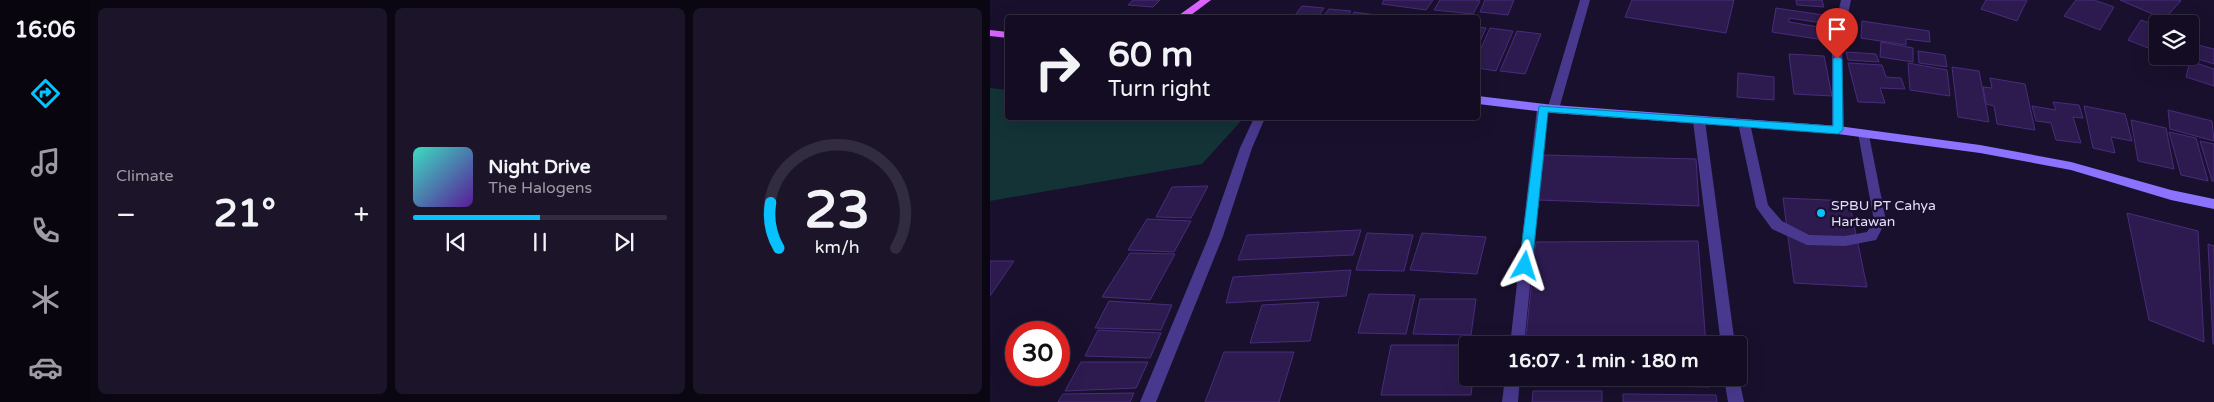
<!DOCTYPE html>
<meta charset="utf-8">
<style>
:root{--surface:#130c22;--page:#1c152a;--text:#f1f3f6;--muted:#9d9ba5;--line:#322c40;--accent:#08c1ff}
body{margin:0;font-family:"Varela Round",sans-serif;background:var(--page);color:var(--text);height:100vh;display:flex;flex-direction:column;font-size:19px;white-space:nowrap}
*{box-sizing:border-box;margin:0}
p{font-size:16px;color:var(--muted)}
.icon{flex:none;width:28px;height:28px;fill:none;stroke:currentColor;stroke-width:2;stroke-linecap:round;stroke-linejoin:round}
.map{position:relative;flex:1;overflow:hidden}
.sheet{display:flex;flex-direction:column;gap:8px;padding:8px;background:#0a0713;width:900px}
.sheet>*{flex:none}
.hud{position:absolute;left:15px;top:15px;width:475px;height:105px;border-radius:5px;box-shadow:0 5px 20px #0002,0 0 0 1px var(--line);background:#130c22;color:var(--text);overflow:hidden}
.fabs{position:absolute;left:1159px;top:15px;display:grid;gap:10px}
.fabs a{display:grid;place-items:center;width:50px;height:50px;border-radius:5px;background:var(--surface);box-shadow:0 5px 20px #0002,0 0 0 1px var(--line);font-size:25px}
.speed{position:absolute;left:15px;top:321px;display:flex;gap:10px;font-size:25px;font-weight:700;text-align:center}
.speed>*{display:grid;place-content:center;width:65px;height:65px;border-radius:50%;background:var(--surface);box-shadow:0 5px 20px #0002,0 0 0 1px var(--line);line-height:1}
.speed .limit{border:8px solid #d22;background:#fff;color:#111}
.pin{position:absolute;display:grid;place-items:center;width:42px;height:42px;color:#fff;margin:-51px -21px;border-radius:50% 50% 50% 0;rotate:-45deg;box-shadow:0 0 5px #0007}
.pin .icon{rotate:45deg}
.me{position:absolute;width:55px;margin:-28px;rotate:6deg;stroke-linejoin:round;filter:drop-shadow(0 0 4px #0008)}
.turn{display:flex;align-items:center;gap:18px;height:105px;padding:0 20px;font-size:22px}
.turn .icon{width:65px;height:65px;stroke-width:2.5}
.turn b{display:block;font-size:35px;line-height:42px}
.big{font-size:38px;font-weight:800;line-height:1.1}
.sheet .widget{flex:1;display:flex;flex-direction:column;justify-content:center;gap:8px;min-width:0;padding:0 18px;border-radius:8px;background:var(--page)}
.sheet .dial{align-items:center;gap:0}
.dial svg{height:130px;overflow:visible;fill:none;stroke:var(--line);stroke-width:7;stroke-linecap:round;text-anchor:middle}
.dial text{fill:var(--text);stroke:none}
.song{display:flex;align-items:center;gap:15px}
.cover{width:60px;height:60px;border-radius:8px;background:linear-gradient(135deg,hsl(170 70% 55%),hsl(270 70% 35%))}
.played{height:5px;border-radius:2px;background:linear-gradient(90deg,var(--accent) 50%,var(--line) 50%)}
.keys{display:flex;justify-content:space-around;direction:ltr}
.heat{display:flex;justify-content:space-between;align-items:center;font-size:28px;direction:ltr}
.sheet .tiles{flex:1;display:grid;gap:8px;grid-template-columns:repeat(3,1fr)}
.trip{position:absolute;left:469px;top:336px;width:288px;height:50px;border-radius:5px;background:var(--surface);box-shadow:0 5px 20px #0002,0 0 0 1px var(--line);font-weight:800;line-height:50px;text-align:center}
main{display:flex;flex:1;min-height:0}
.dock{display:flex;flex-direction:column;width:90px;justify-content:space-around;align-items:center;background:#08050e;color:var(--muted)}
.dock .icon{width:35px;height:35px}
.dock .selected{color:var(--accent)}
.dock b{font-size:22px;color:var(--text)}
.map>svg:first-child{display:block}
.green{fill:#133337}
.building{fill:#2d1b4f;stroke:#482c7c}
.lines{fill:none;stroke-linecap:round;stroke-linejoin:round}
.lane{fill:#49398e;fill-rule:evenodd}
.street{fill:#49398e;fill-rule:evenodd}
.secondary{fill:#8b73ff;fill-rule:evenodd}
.primary{fill:#dc63ff;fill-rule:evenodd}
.route{fill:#08c1ff;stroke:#057da6}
.poi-dot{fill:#08c1ff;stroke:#19102d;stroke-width:2}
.labels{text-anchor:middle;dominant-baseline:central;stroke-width:5;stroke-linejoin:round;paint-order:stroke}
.poi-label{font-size:14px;fill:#e5dcff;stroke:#19102d;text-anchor:start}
</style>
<main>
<nav class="dock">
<b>16:06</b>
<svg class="icon selected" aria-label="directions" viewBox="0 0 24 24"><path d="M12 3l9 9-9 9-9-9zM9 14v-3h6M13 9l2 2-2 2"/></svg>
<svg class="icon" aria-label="music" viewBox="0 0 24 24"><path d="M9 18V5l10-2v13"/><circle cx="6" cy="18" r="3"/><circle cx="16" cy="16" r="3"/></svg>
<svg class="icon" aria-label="phone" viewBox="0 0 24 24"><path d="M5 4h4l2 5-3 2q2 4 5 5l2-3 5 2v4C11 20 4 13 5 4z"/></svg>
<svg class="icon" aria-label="climate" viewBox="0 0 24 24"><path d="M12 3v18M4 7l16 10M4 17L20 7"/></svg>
<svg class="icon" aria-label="car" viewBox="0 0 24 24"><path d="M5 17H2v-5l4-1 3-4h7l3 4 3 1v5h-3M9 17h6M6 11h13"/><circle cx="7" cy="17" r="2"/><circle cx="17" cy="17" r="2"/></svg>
</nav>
<section class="sheet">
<div class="tiles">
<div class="widget"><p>Climate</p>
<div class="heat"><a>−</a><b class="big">21°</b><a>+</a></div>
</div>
<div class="widget">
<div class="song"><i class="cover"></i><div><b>Night Drive</b><p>The Halogens</p></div></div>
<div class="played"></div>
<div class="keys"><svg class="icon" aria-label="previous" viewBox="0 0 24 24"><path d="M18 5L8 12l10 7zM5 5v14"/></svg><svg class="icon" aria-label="pause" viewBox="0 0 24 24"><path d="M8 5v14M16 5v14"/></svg><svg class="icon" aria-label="next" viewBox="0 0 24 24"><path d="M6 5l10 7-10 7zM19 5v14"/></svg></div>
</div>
<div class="widget dial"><svg viewBox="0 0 100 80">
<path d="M14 69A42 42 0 1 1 86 69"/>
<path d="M14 69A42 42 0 0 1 9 41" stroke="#08c1ff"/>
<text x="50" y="56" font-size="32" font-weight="700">23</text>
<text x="50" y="72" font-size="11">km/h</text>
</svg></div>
</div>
</section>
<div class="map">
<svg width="1224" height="402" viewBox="0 0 1224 402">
<rect width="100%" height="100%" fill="#19102d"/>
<polygon class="green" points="0,88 17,90 18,118 223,118 251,121 212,164 0,201"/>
<g class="building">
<polygon points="143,0 170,0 163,7 138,5"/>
<polygon points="394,0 443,0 436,10 392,4"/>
<polygon points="450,0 485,0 490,1 483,14 444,10"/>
<polygon points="495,0 524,0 518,15 490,12"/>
<polygon points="642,0 744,0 736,33 635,17"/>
<polygon points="806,0 832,0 834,7 807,5"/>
<polygon points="996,0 1037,0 1027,21 991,9"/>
<polygon points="1086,0 1104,0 1124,7 1110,30 1074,16"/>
<polygon points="1130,0 1189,0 1191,1 1174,19"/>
<polygon points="312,6 334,8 327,18 303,18"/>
<polygon points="786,8 840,16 839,24 799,18 799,22 835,28 834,40 782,32"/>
<polygon points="339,9 361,11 356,18 332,18"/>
<polygon points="364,12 386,15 385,18 361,18"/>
<polygon points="1151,20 1168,26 1168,52 1138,40"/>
<polygon points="872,21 939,31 940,42 916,39 916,45 871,38"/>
<polygon points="488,27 496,28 488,46"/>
<polygon points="500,28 523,31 506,71 488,68 488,55"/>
<polygon points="527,31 551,34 535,74 510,71"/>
<polygon points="891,42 923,48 923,62 890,57"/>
<polygon points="1200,43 1224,49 1224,64 1198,56"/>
<polygon points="928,51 955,55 957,67 929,63"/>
<polygon points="856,52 886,54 889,62 858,60"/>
<polygon points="799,54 834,56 842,96 804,94"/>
<polygon points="1200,61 1224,69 1224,86 1196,77"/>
<polygon points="858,63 892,65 896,77 911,78 915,89 890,88 895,103 868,102"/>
<polygon points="918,63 957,70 960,96 920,90"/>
<polygon points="962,67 989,71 999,122 968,117"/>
<polygon points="748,73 784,77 784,100 747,97"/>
<polygon points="1000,78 1035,84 1045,130 1007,124 1004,106 996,104 993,87 1002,88"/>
<polygon points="1063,102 1089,105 1093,118 1083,117 1091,143 1066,140 1061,123 1046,121 1042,106 1066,110"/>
<polygon points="1094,106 1135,114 1142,141 1121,137 1125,153 1103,148"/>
<polygon points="1178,110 1222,121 1224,141 1180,129"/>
<polygon points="1141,120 1176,128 1184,169 1148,161"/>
<polygon points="1179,132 1206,138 1218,181 1191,175"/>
<polygon points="1210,141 1224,144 1224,181 1222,181"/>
<polygon points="554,155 706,159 709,206 548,200"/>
<polygon points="218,186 201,218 166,217 182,187"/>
<polygon points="793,198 859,201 877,287 804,283"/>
<polygon points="1137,213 1208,231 1214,342 1159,320"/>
<polygon points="157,219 201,221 184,252 138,250"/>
<polygon points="371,230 363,255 248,260 257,235"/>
<polygon points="377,233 423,235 414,271 366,270"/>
<polygon points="432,233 496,237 487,274 420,270"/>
<polygon points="708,241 716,345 535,345 546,242"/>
<polygon points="1218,244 1224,246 1224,344 1223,344"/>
<polygon points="140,253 185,254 160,300 112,297"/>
<polygon points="0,261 24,261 0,296"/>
<polygon points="361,270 356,296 236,303 243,277"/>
<polygon points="379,294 425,295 416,334 368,333"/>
<polygon points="430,299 486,299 481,335 423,334"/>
<polygon points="119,301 182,305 171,330 105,328"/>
<polygon points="329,302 320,341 260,343 272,305"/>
<polygon points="108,330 171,333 160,358 95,356"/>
<polygon points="401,345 478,345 478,378 483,378 481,395 391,395"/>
<polygon points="234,352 304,352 289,402 215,402"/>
<polygon points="91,362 158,362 146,388 75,391"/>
<polygon points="531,378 718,378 719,387 531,383"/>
<polygon points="543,391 612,391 612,402 542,402"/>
<polygon points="144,393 140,402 68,402 73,394"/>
<polygon points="633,394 726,395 727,402 633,402"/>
</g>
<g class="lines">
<polygon class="lane" points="754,119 760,123 778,205 792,221 819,235 855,236 877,232 884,221 868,133 870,130 878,130 896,221 886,240 855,246 817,245 782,229 766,207 748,123"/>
<g class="street">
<polygon points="590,0 600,0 569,109 563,113 558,110 534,345 520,345 547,108 553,104 558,107"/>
<polygon points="851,0 861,0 852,42 854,130 848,134 842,130 842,42"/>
<polygon points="709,117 715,121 745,345 731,345 703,121"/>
<polygon points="264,118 275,118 262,148 233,236 166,402 150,402 219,236 250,148"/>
<polygon points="748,373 754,402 738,402 734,378 748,378"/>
<polygon points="515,378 530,378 528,402 512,402"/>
</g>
<polygon class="secondary" points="488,96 563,105 848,126 990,145 1081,162 1181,190 1224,199 1224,209 1181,200 1081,170 990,153 848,134 563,113 488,104"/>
<g class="primary">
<polygon points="210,0 221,0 197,18 185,18"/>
<polygon points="0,30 18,32 18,38 0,36"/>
</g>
</g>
<polygon class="route" points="847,56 852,59 853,130 848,134 558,112 542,266 540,270 531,270 529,266 549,106 843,126 843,59"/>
<circle class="poi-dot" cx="831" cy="213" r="5"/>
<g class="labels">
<g class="poi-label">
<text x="841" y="205">SPBU PT Cahya<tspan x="841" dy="16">Hartawan</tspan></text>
</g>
</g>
</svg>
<div class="fabs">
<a><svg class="icon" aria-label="layers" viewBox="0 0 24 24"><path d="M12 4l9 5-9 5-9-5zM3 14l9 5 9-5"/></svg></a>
</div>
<div class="speed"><div class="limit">30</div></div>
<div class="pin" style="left:847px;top:59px;background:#d93025"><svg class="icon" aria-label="arrive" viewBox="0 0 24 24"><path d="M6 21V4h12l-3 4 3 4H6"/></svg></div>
<svg class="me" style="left:535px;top:266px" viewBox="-20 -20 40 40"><path d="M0-17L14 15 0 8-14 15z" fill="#08c1ff" stroke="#fff" stroke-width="4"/></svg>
<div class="trip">16:07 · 1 min · 180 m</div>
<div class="hud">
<div class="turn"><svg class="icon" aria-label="right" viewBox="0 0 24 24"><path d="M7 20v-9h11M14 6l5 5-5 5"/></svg><div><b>60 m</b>Turn right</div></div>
</div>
</div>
</main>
